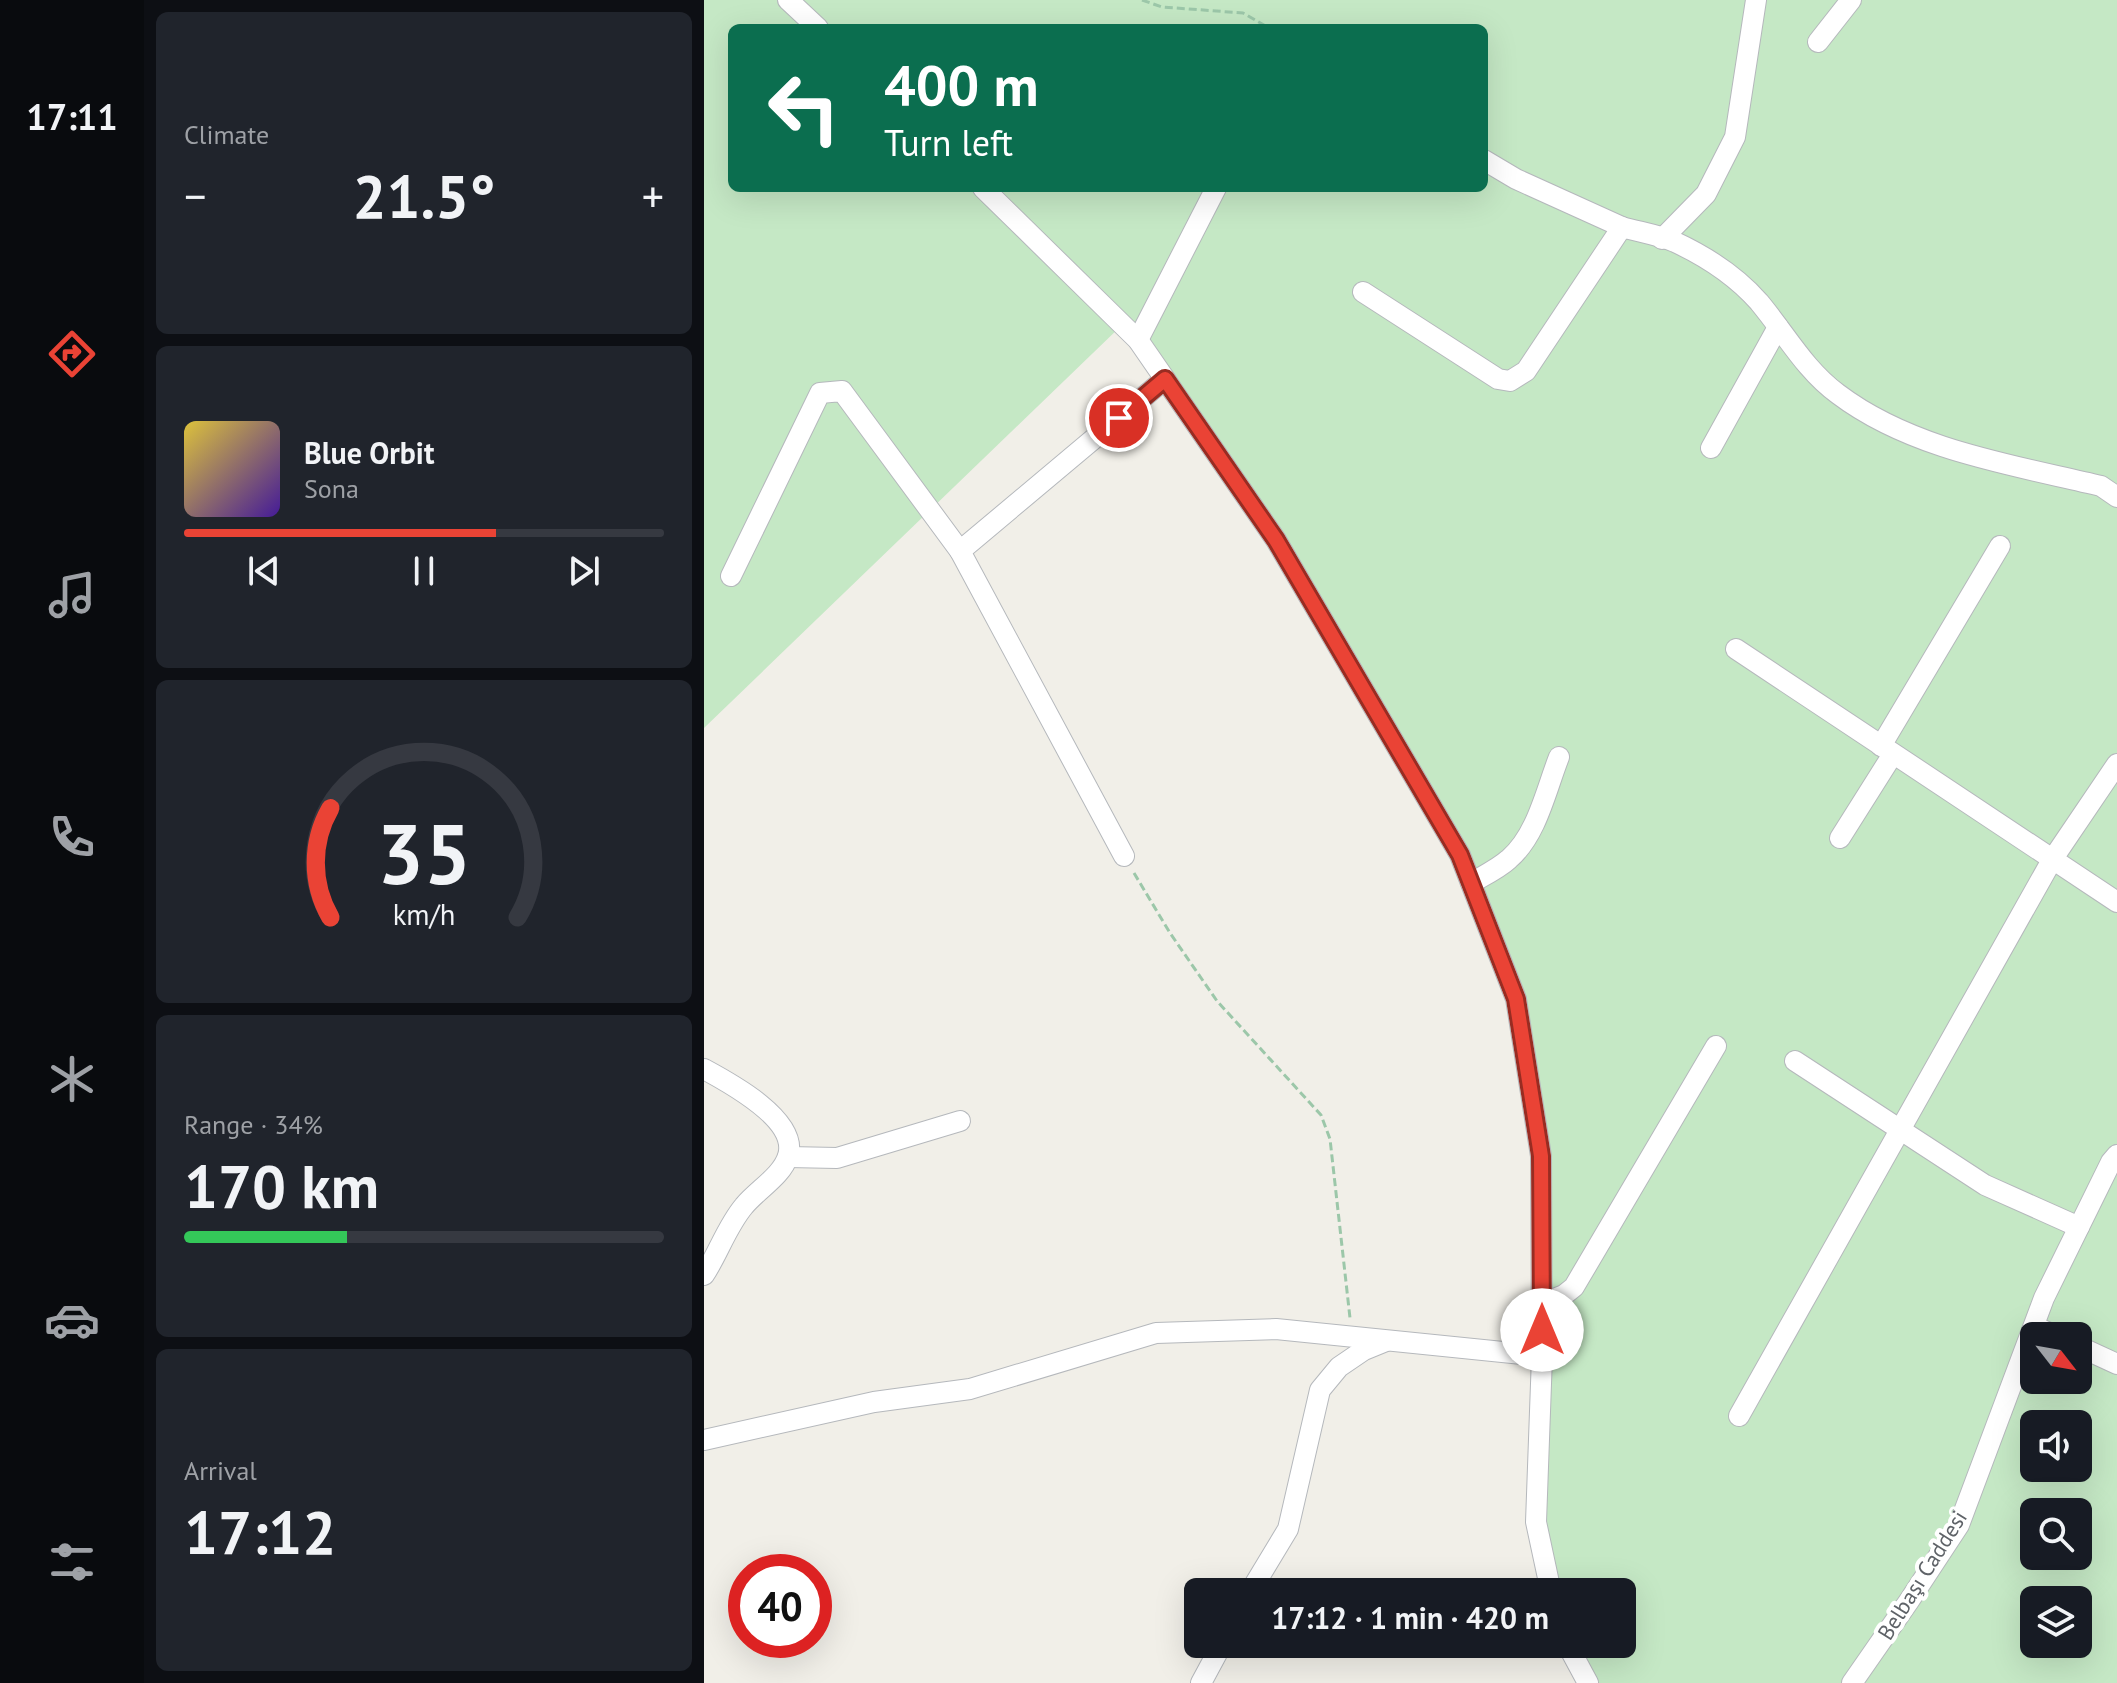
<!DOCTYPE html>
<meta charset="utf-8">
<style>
:root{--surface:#171b24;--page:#20242c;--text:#f1f3f6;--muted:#9ea1a6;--line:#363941;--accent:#ea4335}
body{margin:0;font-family:"PT Sans",sans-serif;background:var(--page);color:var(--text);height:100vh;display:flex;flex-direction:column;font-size:30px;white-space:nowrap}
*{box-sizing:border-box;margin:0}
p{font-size:26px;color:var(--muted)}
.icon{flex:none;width:44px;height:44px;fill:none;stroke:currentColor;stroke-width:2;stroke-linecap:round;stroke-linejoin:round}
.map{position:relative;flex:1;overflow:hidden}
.sheet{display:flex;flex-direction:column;gap:12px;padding:12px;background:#0d0f14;width:560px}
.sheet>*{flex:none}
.guide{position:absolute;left:24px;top:24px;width:760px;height:168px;border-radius:12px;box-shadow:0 8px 32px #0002;background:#0b6e4f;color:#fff;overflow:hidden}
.needle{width:52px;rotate:121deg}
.tools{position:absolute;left:1316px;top:1322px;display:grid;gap:16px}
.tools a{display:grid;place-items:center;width:72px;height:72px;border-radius:12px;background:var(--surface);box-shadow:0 8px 32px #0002;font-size:40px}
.speed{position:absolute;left:24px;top:1554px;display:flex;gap:16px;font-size:40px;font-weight:700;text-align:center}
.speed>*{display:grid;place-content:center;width:104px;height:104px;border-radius:50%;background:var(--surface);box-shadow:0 8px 32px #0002;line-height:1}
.speed .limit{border:12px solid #d22;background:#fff;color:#111}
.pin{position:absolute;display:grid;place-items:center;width:68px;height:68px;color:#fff;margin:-34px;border:4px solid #fff;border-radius:50%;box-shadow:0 2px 8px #0007}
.me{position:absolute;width:88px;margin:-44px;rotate:0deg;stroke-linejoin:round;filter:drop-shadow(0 0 6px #0008)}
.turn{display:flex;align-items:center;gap:28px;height:168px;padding:0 24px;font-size:36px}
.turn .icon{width:104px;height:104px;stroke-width:2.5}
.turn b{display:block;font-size:56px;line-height:68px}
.big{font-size:60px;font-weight:700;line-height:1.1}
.sheet .card{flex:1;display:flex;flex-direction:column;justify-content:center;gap:12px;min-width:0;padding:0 28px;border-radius:12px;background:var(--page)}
.sheet .dial{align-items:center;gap:0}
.dial svg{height:208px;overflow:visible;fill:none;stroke:var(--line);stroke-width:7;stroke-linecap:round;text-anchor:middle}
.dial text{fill:var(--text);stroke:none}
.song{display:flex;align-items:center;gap:24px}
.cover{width:96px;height:96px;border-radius:12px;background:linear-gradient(135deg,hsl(50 70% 55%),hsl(260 70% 35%))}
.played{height:8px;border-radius:4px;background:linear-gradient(90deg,var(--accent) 65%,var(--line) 65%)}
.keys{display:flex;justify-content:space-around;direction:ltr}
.heat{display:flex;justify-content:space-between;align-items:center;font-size:44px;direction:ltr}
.charge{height:12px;border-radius:6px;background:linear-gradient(90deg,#34c759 34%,var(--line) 0)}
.trip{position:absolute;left:480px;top:1578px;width:452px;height:80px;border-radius:12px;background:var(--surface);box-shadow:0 8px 32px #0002;font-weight:700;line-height:80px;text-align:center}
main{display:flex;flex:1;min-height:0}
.tabs{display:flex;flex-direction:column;width:144px;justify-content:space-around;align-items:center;background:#090b0e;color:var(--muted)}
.tabs .icon{width:56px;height:56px}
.tabs .selected{color:var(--accent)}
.tabs b{font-size:36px;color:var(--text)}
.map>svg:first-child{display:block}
.green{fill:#c5e8c5;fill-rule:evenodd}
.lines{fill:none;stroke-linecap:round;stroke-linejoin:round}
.minor-casing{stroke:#b5b8bc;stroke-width:22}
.path{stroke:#9cc7a9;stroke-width:3;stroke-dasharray:8 4;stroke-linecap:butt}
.minor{stroke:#fff;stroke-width:20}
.route-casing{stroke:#982c22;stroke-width:20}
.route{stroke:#ea4335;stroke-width:14}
.labels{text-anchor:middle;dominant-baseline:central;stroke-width:8;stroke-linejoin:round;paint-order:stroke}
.street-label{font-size:22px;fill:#5f6368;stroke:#fff}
</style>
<main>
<nav class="tabs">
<b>17:11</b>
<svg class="icon selected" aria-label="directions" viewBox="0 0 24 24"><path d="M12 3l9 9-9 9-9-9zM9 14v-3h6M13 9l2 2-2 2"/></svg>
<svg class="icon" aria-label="music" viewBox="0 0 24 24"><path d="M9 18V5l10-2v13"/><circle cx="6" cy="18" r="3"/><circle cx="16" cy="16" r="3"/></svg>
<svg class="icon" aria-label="phone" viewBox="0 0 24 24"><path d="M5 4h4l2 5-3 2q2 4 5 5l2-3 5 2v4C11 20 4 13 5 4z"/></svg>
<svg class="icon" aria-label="climate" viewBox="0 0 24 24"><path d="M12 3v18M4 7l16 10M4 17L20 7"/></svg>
<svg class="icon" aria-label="car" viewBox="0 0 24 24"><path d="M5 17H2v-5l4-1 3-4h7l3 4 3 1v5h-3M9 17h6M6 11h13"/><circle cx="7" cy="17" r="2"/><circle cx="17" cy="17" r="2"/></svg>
<svg class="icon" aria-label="filters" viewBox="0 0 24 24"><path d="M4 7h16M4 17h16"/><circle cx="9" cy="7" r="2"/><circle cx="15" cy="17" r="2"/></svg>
</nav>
<section class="sheet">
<div class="card"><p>Climate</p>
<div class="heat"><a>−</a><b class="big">21.5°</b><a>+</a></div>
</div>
<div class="card">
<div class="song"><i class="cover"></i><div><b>Blue Orbit</b><p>Sona</p></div></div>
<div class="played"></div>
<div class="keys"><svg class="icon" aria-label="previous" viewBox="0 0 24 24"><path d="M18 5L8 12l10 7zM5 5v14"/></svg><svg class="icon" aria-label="pause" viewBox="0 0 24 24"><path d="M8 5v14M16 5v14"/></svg><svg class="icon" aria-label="next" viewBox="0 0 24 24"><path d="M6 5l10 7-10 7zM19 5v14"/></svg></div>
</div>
<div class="card dial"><svg viewBox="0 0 100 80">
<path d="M14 69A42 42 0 1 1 86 69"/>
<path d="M14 69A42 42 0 0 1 14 27" stroke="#ea4335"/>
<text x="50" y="56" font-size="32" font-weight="700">35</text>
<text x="50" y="72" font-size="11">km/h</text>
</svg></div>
<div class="card"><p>Range · 34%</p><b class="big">170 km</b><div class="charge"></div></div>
<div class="card"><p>Arrival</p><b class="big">17:12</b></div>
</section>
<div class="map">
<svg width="1413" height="1683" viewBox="0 0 1413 1683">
<rect width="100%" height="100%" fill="#f1efe8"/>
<path class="green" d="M0 0H1413V1683H888L867 1644H918V1592H850L841 1556 825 1083 785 925 610 610 417 326 0 728ZM28 28H780V188H28ZM1330 1336H1374V1380H1330ZM1330 1424H1374V1468H1330ZM1330 1512H1374V1556H1330ZM1330 1600H1374V1644H1330Z"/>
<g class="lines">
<g class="minor-casing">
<g id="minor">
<polyline points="84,0 114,28"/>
<polyline points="1114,42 1147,0"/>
<polyline points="780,160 812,179 918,227"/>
<polyline points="279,188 434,340 572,540 756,855 812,999 837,1156 838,1356 832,1522 847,1592"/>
<polyline points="958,239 1002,194 1031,137 1052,0"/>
<path d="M659 292 794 379 806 381 822 371 918 227C935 232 955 235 971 242 1001 256 1033 277 1055 302 1081 333 1101 370 1134 394 1208 450 1309 465 1397 486L1413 497"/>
<polyline points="434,340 512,188"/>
<polyline points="1007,448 1074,327"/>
<polyline points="27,576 116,393 138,391 256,551"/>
<polyline points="1032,649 1413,902"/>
<polyline points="1177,746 1296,546"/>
<polyline points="1136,838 1189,754"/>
<polyline points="420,856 256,551 461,379"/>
<path d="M767 883C779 876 794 869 805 859 833 835 842 790 855 757"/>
<polyline points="1091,1061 1281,1185 1375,1227"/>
<path d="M0 1069C26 1083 95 1120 84 1156 78 1176 53 1190 40 1206 23 1226 14 1254 0 1275"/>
<polyline points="84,1157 133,1158 256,1121"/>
<polyline points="838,1304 860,1295 870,1287 1012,1046"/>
<polyline points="1330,1326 1352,1336"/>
<polyline points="1374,1346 1413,1364"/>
<polyline points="1035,1416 1348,860 1413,764"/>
<polyline points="0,1440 170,1402 266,1389 452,1333 572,1329 838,1356"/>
<polyline points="546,1592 584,1529 616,1390 635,1367 660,1350 682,1341"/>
<polyline points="863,1644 884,1683"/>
<polyline points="497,1683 518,1644"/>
<polyline points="1148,1683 1205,1601 1255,1525 1340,1298 1407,1162 1413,1155"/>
</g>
</g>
<g class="path">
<polyline points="438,0 458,7 539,13 565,28"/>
<polyline points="430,873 466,933 513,1001 617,1115 626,1139 646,1318"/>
</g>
<use href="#minor" class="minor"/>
</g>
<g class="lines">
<g class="route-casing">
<polyline id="route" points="415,418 461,379 572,540 756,855 812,999 837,1156 838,1330"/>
</g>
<use href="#route" class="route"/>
</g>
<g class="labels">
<g class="street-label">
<text transform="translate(1218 1575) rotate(-58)">Belbaşı Caddesi</text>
</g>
</g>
</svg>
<div class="tools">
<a><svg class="needle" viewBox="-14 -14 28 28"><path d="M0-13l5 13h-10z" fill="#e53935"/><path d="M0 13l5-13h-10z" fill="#9ea1a6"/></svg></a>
<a><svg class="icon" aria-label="sound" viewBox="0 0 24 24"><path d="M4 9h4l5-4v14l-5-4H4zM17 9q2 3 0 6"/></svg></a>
<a><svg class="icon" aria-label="search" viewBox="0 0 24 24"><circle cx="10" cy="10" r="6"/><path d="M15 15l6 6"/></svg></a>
<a><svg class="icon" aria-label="layers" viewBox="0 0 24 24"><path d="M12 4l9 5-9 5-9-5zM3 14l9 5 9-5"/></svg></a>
</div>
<div class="speed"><div class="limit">40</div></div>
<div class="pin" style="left:415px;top:418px;background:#d93025"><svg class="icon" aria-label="arrive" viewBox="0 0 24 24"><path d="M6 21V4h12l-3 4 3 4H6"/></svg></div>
<svg class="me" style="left:838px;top:1330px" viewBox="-20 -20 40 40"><circle r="19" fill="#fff"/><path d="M0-13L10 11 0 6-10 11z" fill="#ea4335"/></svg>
<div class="trip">17:12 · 1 min · 420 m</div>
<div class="guide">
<div class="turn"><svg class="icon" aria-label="left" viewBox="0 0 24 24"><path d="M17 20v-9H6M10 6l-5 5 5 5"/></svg><div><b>400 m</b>Turn left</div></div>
</div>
</div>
</main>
